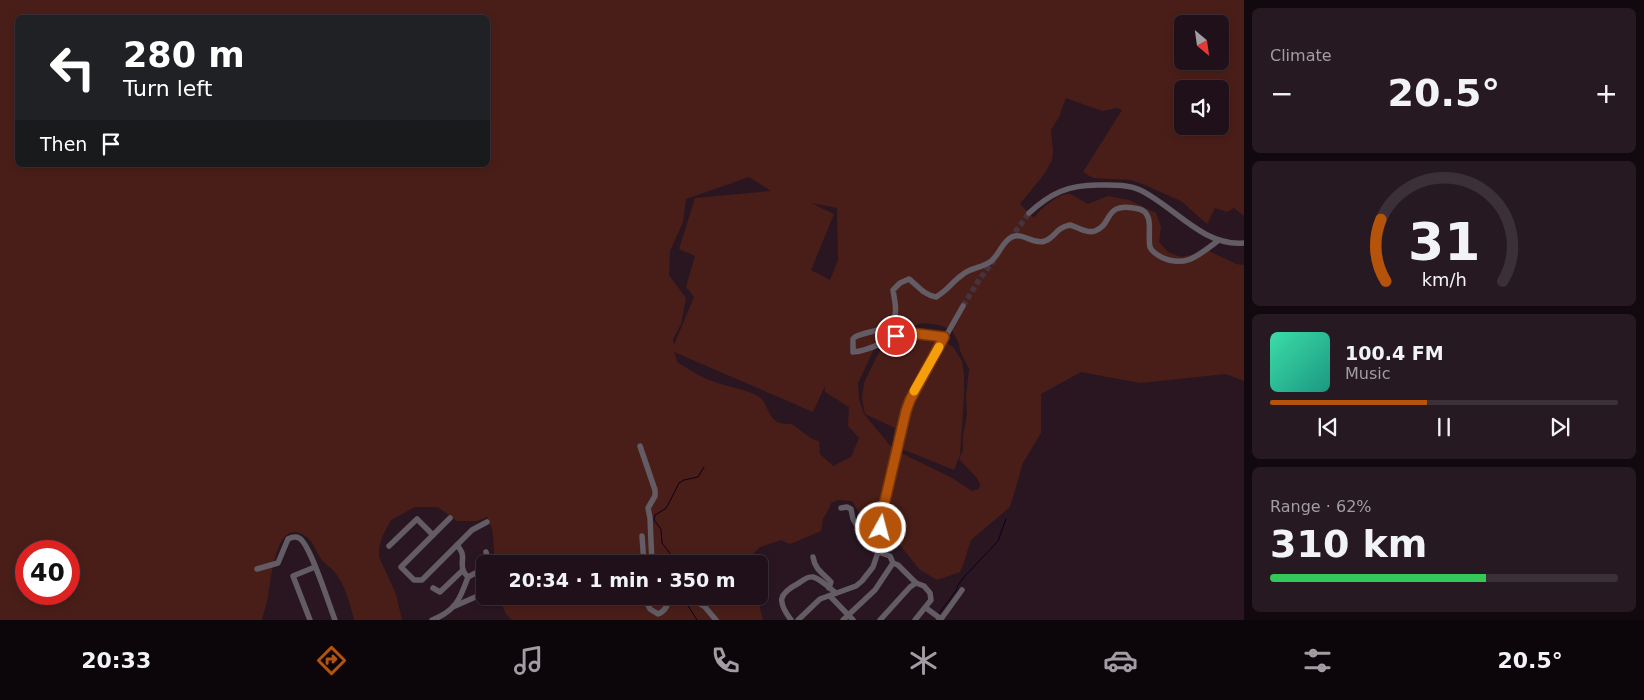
<!DOCTYPE html>
<meta charset="utf-8">
<style>
:root{--surface:#1f1019;--page:#271922;--text:#f1f3f6;--muted:#a19da2;--line:#3c3038;--accent:#b45309}
body{margin:0;font-family:"DejaVu Sans",sans-serif;background:var(--page);color:var(--text);height:100vh;display:flex;flex-direction:column;font-size:19px;white-space:nowrap}
*{box-sizing:border-box;margin:0}
p{font-size:16px;color:var(--muted)}
.icon{flex:none;width:28px;height:28px;fill:none;stroke:currentColor;stroke-width:2;stroke-linecap:round;stroke-linejoin:round}
.map{position:relative;flex:1;overflow:hidden}
.side{display:flex;flex-direction:column;gap:8px;padding:8px;background:#11090e;width:400px}
.side>*{flex:none}
.banner{position:absolute;left:15px;top:15px;width:475px;height:152px;border-radius:8px;box-shadow:0 2px 8px #0003,0 0 0 1px var(--line);background:#202124;color:#fff;overflow:hidden}
.needle{width:32px;rotate:151deg}
.tools{position:absolute;left:1174px;top:15px;display:grid;gap:10px}
.tools a{display:grid;place-items:center;width:55px;height:55px;border-radius:8px;background:var(--surface);box-shadow:0 2px 8px #0003,0 0 0 1px var(--line);font-size:25px}
.speed{position:absolute;left:15px;top:540px;display:flex;gap:10px;font-size:25px;font-weight:700;text-align:center}
.speed>*{display:grid;place-content:center;width:65px;height:65px;border-radius:50%;background:var(--surface);box-shadow:0 2px 8px #0003,0 0 0 1px var(--line);line-height:1}
.speed .limit{border:8px solid #d22;background:#fff;color:#111}
.pin{position:absolute;display:grid;place-items:center;width:42px;height:42px;color:#fff;margin:-21px;border:2px solid #fff;border-radius:50%;box-shadow:0 1px 5px #0007}
.me{position:absolute;width:55px;margin:-28px;rotate:7deg;stroke-linejoin:round;filter:drop-shadow(0 0 4px #0008)}
.turn{display:flex;align-items:center;gap:18px;height:105px;padding:0 25px;font-size:22px}
.turn .icon{width:65px;height:65px;stroke-width:2.5}
.turn b{display:block;font-size:35px;line-height:42px}
.then{display:flex;align-items:center;height:48px;padding:0 25px;background:#0003;gap:10px;font-size:19px}
.big{font-size:38px;font-weight:800;line-height:1.1}
.side .widget{flex:1;display:flex;flex-direction:column;justify-content:center;gap:8px;min-width:0;padding:0 18px;border-radius:8px;background:var(--page)}
.side .dial{align-items:center;gap:0}
.dial svg{height:130px;overflow:visible;fill:none;stroke:var(--line);stroke-width:7;stroke-linecap:round;text-anchor:middle}
.dial text{fill:var(--text);stroke:none}
.song{display:flex;align-items:center;gap:15px}
.cover{width:60px;height:60px;border-radius:8px;background:linear-gradient(135deg,hsl(160 70% 55%),hsl(170 70% 35%))}
.played{height:5px;border-radius:2px;background:linear-gradient(90deg,var(--accent) 45%,var(--line) 45%)}
.keys{display:flex;justify-content:space-around;direction:ltr}
.heat{display:flex;justify-content:space-between;align-items:center;font-size:28px;direction:ltr}
.charge{height:8px;border-radius:4px;background:linear-gradient(90deg,#34c759 62%,var(--line) 0)}
.trip{position:absolute;left:476px;top:555px;width:292px;height:50px;border-radius:8px;background:var(--surface);box-shadow:0 2px 8px #0003,0 0 0 1px var(--line);font-weight:800;line-height:50px;text-align:center}
.menu{display:flex;height:80px;justify-content:space-around;align-items:center;background:#0c060a;color:var(--muted)}
.menu .icon{width:35px;height:35px}
.menu .on{color:var(--accent)}
.menu b{font-size:22px;color:var(--text)}
main{display:flex;flex:1;min-height:0}
.map>svg:first-child{display:block}
.green{fill:#4a1e18;fill-rule:evenodd}
.lines{fill:none;stroke-linecap:round;stroke-linejoin:round}
.stream{stroke:#0b001d;stroke-width:1}
.minor-tunnel{stroke:#45333e;stroke-width:5.5;stroke-dasharray:5.5 3;stroke-linecap:butt}
.minor{stroke:#635c64;stroke-width:5.5}
.route-casing{stroke:#753606;stroke-width:12}
.route{stroke:#b45309;stroke-width:9}
.slow{stroke:#f59e0b;stroke-width:9}
</style>
<main>
<div class="map">
<svg width="1244" height="620" viewBox="0 0 1244 620">
<rect width="100%" height="100%" fill="#291621"/>
<g class="green">
<path d="M0 0H1244V216L1234 208 1227 212 1215 208 1207 224 1181 201 1145 185 1131 180 1093 178 1083 172 1122 110 1117 108 1102 111 1066 98 1059 117 1051 130 1053 152 1052 160 1045 173 1020 204 1034 218C1039 210 1060 192 1070 194 1076 196 1082 201 1088 204L1108 196 1129 200 1156 213 1161 227 1159 242 1168 252 1181 257 1209 251 1236 264 1244 265V381L1226 374 1140 383 1081 372 1041 394V433L1023 463 1010 507 971 540 963 565 960 572 937 580 920 570 900 545 902 514C891 512 870 509 860 514L852 501 838 500 831 503 829 509 823 519 821 531 790 544 781 540 760 547 752 555V564H494C494 548 495 530 487 517L477 521H457L438 507H415L391 520 382 537 379 549V557L396 594 402 620H354C350 603 345 584 333 570 330 567 325 564 322 560 316 552 313 540 304 535 275 517 271 582 268 597 266 605 264 612 262 620H0ZM18 18H488V165H18ZM1182 24H1220V61H1182ZM1182 89H1220V126H1182ZM749 177 771 191 695 198 679 249 695 256 686 287 694 297 674 345 673 339 681 324 686 298 669 275 670 251 683 222 686 199ZM811 203 837 208 838 260 830 280 811 270 834 214ZM922 323 939 325 952 330 959 344 960 351 969 369 966 396 967 415 963 436V450L959 459 977 478 980 484 979 489 972 491 952 478 893 449 864 414 859 399 858 383 876 345 900 331ZM674 352 813 412 825 386V392L849 407 848 426 859 438 851 457 833 466 820 454 819 441 812 439 792 424C764 426 772 403 756 395 743 388 726 387 712 381 700 377 689 369 678 363ZM26 551H69V594H26Z"/>
<polygon points="911,336 938,338 953,347 962,361 964,374 964,396 960,455 954,470 892,445 895,428 865,414 862,398 864,383 882,346 899,339"/>
<polygon points="498,596 757,596 763,620 512,620 506,614"/>
</g>
<g class="lines">
<g class="stream">
<polyline points="669,564 672,556 662,543 661,529 654,520 655,515 665,509 668,505 679,483 684,480 698,477 704,467"/>
<polyline points="682,596 697,620"/>
<polyline points="938,615 956,591 958,585 964,577 998,541 1006,519"/>
</g>
<g class="minor-tunnel">
<polyline points="1010,239 1029,213"/>
<polyline points="963,306 979,280 994,260"/>
</g>
<g class="minor">
<path d="M1029 213C1051 193 1068 185 1098 185 1111 185 1127 184 1140 190 1174 206 1203 247 1244 243"/>
<path d="M944 337C933 335 920 331 909 333 889 336 873 351 853 352V339L855 337C868 330 893 332 895 315 897 307 894 298 893 290L900 283 909 279C918 286 924 295 936 297 948 290 952 282 962 275 970 268 981 268 990 262 999 256 1002 241 1012 237 1024 232 1032 245 1045 241 1056 237 1055 228 1070 225 1078 227 1087 234 1095 231 1114 224 1102 201 1139 209 1155 213 1147 235 1150 247 1152 252 1156 254 1161 257 1186 269 1200 254 1219 240"/>
<polyline points="640,446 655,490 655,496 648,508 650,518 652,564"/>
<polyline points="841,508 847,507 851,509 853,519 857,526 881,528"/>
<polyline points="433,535 450,518"/>
<polyline points="642,536 644,564"/>
<polyline points="457,545 472,530 487,522"/>
<path d="M389 546 417 519 433 535 401 567 414 580H422L457 545C467 557 460 559 463 570 464 573 466 575 468 577 460 599 456 611 432 620"/>
<polyline points="486,552 489,564"/>
<polyline points="878,552 890,556 893,563 898,565 916,583 924,586 930,593 931,600 915,620"/>
<path d="M813 557C815 570 823 573 831 582L829 588"/>
<path d="M257 569 278 563 288 539C292 537 295 536 299 538 310 543 329 605 335 620"/>
<polyline points="468,577 485,568"/>
<polyline points="433,588 440,592 463,570"/>
<path d="M643 596 650 609 658 614C666 611 668 604 670 596"/>
<polyline points="688,596 705,607 716,620"/>
<polyline points="830,596 853,620"/>
<polyline points="455,606 480,595"/>
<polyline points="926,608 941,619 939,620"/>
<polyline points="941,619 962,590"/>
<polyline points="310,620 293,576 315,567"/>
<path d="M791 620C777 601 778 594 799 583 803 580 808 576 813 577 821 579 829 588 836 593"/>
<polyline points="798,620 820,599 856,586 862,581 873,567 878,552 884,505 906,411 921,380 963,306"/>
<polyline points="843,620 875,590 893,563"/>
<polyline points="880,620 910,587 916,583"/>
</g>
</g>
<g class="lines">
<g class="route-casing">
<polyline id="route" points="881,528 884,505 906,411 910,400 944,337 911,333 896,336"/>
</g>
<use href="#route" class="route"/>
<polyline class="slow" points="914,391 939,347"/>
</g>
</svg>
<div class="tools">
<a><svg class="needle" viewBox="-14 -14 28 28"><path d="M0-13l5 13h-10z" fill="#e53935"/><path d="M0 13l5-13h-10z" fill="#a19da2"/></svg></a>
<a><svg class="icon" aria-label="sound" viewBox="0 0 24 24"><path d="M4 9h4l5-4v14l-5-4H4zM17 9q2 3 0 6"/></svg></a>
</div>
<div class="speed"><div class="limit">40</div></div>
<div class="pin" style="left:896px;top:336px;background:#d93025"><svg class="icon" aria-label="arrive" viewBox="0 0 24 24"><path d="M6 21V4h12l-3 4 3 4H6"/></svg></div>
<svg class="me" style="left:881px;top:528px" viewBox="-20 -20 40 40"><circle r="17" fill="#b45309" stroke="#fff" stroke-width="3"/><path d="M0-11L8 9 0 5-8 9z" fill="#fff"/></svg>
<div class="trip">20:34 · 1 min · 350 m</div>
<div class="banner">
<div class="turn"><svg class="icon" aria-label="left" viewBox="0 0 24 24"><path d="M17 20v-9H6M10 6l-5 5 5 5"/></svg><div><b>280 m</b>Turn left</div></div>
<div class="then">Then<svg class="icon" aria-label="arrive" viewBox="0 0 24 24"><path d="M6 21V4h12l-3 4 3 4H6"/></svg></div>
</div>
</div>
<section class="side">
<div class="widget"><p>Climate</p>
<div class="heat"><a>−</a><b class="big">20.5°</b><a>+</a></div>
</div>
<div class="widget dial"><svg viewBox="0 0 100 80">
<path d="M14 69A42 42 0 1 1 86 69"/>
<path d="M14 69A42 42 0 0 1 11 31" stroke="#b45309"/>
<text x="50" y="56" font-size="32" font-weight="700">31</text>
<text x="50" y="72" font-size="11">km/h</text>
</svg></div>
<div class="widget">
<div class="song"><i class="cover"></i><div><b>100.4 FM</b><p>Music</p></div></div>
<div class="played"></div>
<div class="keys"><svg class="icon" aria-label="previous" viewBox="0 0 24 24"><path d="M18 5L8 12l10 7zM5 5v14"/></svg><svg class="icon" aria-label="pause" viewBox="0 0 24 24"><path d="M8 5v14M16 5v14"/></svg><svg class="icon" aria-label="next" viewBox="0 0 24 24"><path d="M6 5l10 7-10 7zM19 5v14"/></svg></div>
</div>
<div class="widget"><p>Range · 62%</p><b class="big">310 km</b><div class="charge"></div></div>
</section>
</main>
<nav class="menu">
<b>20:33</b>
<svg class="icon on" aria-label="directions" viewBox="0 0 24 24"><path d="M12 3l9 9-9 9-9-9zM9 14v-3h6M13 9l2 2-2 2"/></svg>
<svg class="icon" aria-label="music" viewBox="0 0 24 24"><path d="M9 18V5l10-2v13"/><circle cx="6" cy="18" r="3"/><circle cx="16" cy="16" r="3"/></svg>
<svg class="icon" aria-label="phone" viewBox="0 0 24 24"><path d="M5 4h4l2 5-3 2q2 4 5 5l2-3 5 2v4C11 20 4 13 5 4z"/></svg>
<svg class="icon" aria-label="climate" viewBox="0 0 24 24"><path d="M12 3v18M4 7l16 10M4 17L20 7"/></svg>
<svg class="icon" aria-label="car" viewBox="0 0 24 24"><path d="M5 17H2v-5l4-1 3-4h7l3 4 3 1v5h-3M9 17h6M6 11h13"/><circle cx="7" cy="17" r="2"/><circle cx="17" cy="17" r="2"/></svg>
<svg class="icon" aria-label="filters" viewBox="0 0 24 24"><path d="M4 7h16M4 17h16"/><circle cx="9" cy="7" r="2"/><circle cx="15" cy="17" r="2"/></svg>
<b>20.5°</b>
</nav>
